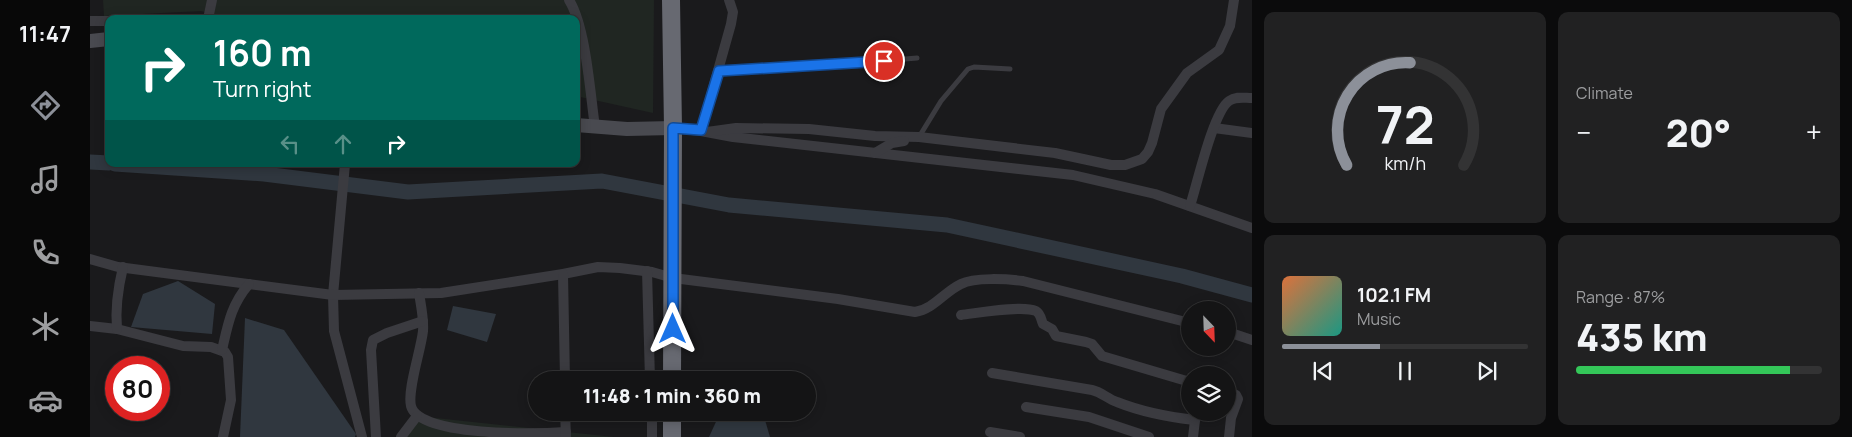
<!DOCTYPE html>
<meta charset="utf-8">
<style>
:root{--surface:#141415;--page:#212122;--text:#f1f3f6;--muted:#9d9ea0;--line:#333334;--accent:#8c9099}
body{margin:0;font-family:Manrope,sans-serif;background:var(--page);color:var(--text);height:100vh;display:flex;flex-direction:column;font-size:19px;white-space:nowrap}
*{box-sizing:border-box;margin:0}
p{font-size:16px;color:var(--muted)}
.icon{flex:none;width:28px;height:28px;fill:none;stroke:currentColor;stroke-width:2;stroke-linecap:round;stroke-linejoin:round}
.map{position:relative;flex:1;overflow:hidden}
.panel{display:flex;flex-direction:column;gap:12px;padding:12px;background:#0b0b0c;width:600px}
.panel>*{flex:none}
.guide{position:absolute;left:15px;top:15px;width:475px;height:152px;border-radius:10px;box-shadow:0 2px 12px #0003,0 0 0 1px var(--line);background:#00695c;color:#fff;overflow:hidden}
.needle{width:32px;rotate:157deg}
.buttons{position:absolute;left:1091px;top:301px;display:grid;gap:10px}
.buttons a{display:grid;place-items:center;width:55px;height:55px;border-radius:50%;background:var(--surface);box-shadow:0 2px 12px #0003,0 0 0 1px var(--line);font-size:25px}
.speed{position:absolute;left:15px;top:356px;display:flex;gap:10px;font-size:25px;font-weight:700;text-align:center}
.speed>*{display:grid;place-content:center;width:65px;height:65px;border-radius:50%;background:var(--surface);box-shadow:0 2px 12px #0003,0 0 0 1px var(--line);line-height:1}
.speed .limit{border:8px solid #d22;background:#fff;color:#111}
.pin{position:absolute;display:grid;place-items:center;width:42px;height:42px;color:#fff;margin:-21px;border:2px solid #fff;border-radius:50%;box-shadow:0 1px 5px #0007}
.me{position:absolute;width:55px;margin:-28px;rotate:0deg;stroke-linejoin:round;filter:drop-shadow(0 0 4px #0008)}
.turn{display:flex;align-items:center;gap:18px;height:105px;padding:0 25px;font-size:22px}
.turn .icon{width:65px;height:65px;stroke-width:2.5}
.turn b{display:block;font-size:35px;line-height:42px}
.lanes{display:flex;align-items:center;height:48px;padding:0 25px;background:#0003;justify-content:center;gap:25px;direction:ltr}
.lanes .off{opacity:.35}
.big{font-size:38px;font-weight:800;line-height:1.1}
.panel .card{flex:1;display:flex;flex-direction:column;justify-content:center;gap:8px;min-width:0;padding:0 18px;border-radius:10px;background:var(--page)}
.panel .dial{align-items:center;gap:0}
.dial svg{height:130px;overflow:visible;fill:none;stroke:var(--line);stroke-width:7;stroke-linecap:round;text-anchor:middle}
.dial text{fill:var(--text);stroke:none}
.song{display:flex;align-items:center;gap:15px}
.cover{width:60px;height:60px;border-radius:8px;background:linear-gradient(135deg,hsl(20 70% 55%),hsl(170 70% 35%))}
.played{height:5px;border-radius:2px;background:linear-gradient(90deg,var(--accent) 40%,var(--line) 40%)}
.keys{display:flex;justify-content:space-around;direction:ltr}
.heat{display:flex;justify-content:space-between;align-items:center;font-size:28px;direction:ltr}
.charge{height:8px;border-radius:4px;background:linear-gradient(90deg,#34c759 87%,var(--line) 0)}
.panel .tiles{flex:1;display:grid;gap:12px;grid-template-columns:repeat(2,1fr)}
.trip{position:absolute;left:438px;top:371px;width:288px;height:50px;border-radius:25px;background:var(--surface);box-shadow:0 2px 12px #0003,0 0 0 1px var(--line);font-weight:800;line-height:50px;text-align:center}
main{display:flex;flex:1;min-height:0}
.tabs{display:flex;flex-direction:column;width:90px;justify-content:space-around;align-items:center;background:#080808;color:var(--muted)}
.tabs .icon{width:35px;height:35px}
.tabs .current{color:var(--accent)}
.tabs b{font-size:22px;color:var(--text)}
.map>svg:first-child{display:block}
.green{fill:#202622}
.water{fill:#30373f}
.lines{fill:none;stroke-linecap:round;stroke-linejoin:round}
.river{stroke:#30373f;stroke-width:15}
.lane{stroke:#3b3b40;stroke-width:5}
.street{stroke:#3b3b40;stroke-width:10}
.secondary{stroke:#494a50;stroke-width:14}
.highway{stroke:#676971;stroke-width:18}
.route-casing{stroke:#114b97;stroke-width:12}
.route{stroke:#1a73e8;stroke-width:9}
</style>
<main>
<nav class="tabs">
<b>11:47</b>
<svg class="icon current" aria-label="directions" viewBox="0 0 24 24"><path d="M12 3l9 9-9 9-9-9zM9 14v-3h6M13 9l2 2-2 2"/></svg>
<svg class="icon" aria-label="music" viewBox="0 0 24 24"><path d="M9 18V5l10-2v13"/><circle cx="6" cy="18" r="3"/><circle cx="16" cy="16" r="3"/></svg>
<svg class="icon" aria-label="phone" viewBox="0 0 24 24"><path d="M5 4h4l2 5-3 2q2 4 5 5l2-3 5 2v4C11 20 4 13 5 4z"/></svg>
<svg class="icon" aria-label="climate" viewBox="0 0 24 24"><path d="M12 3v18M4 7l16 10M4 17L20 7"/></svg>
<svg class="icon" aria-label="car" viewBox="0 0 24 24"><path d="M5 17H2v-5l4-1 3-4h7l3 4 3 1v5h-3M9 17h6M6 11h13"/><circle cx="7" cy="17" r="2"/><circle cx="17" cy="17" r="2"/></svg>
</nav>
<div class="map">
<svg width="1162" height="437" viewBox="0 0 1162 437">
<rect width="100%" height="100%" fill="#1a1a1c"/>
<g class="green">
<polygon points="13,0 564,0 563,113 486,96 486,19 145,19 111,11 14,16"/>
<polygon points="327,416 524,437 308,437"/>
</g>
<g class="water">
<polygon points="88,281 125,304 122,334 41,327 53,294"/>
<polygon points="363,306 406,314 397,342 357,330"/>
<polygon points="155,318 194,330 266,434 265,437 150,437"/>
<polygon points="630,413 675,420 680,437 619,437"/>
</g>
<g class="lines">
<g class="river">
<polyline points="0,162 19,163"/>
<polyline points="25,164 174,174 318,192 512,181 639,205 857,225 1092,276 1162,295"/>
</g>
<g class="lane">
<polyline points="629,71 744,65 827,58"/>
<polyline points="829,137 851,101 878,69 884,67 920,69"/>
</g>
<g class="street">
<path d="M479 0C496 27 500 93 505 127"/>
<polyline points="118,19 122,0"/>
<polyline points="0,21 19,21"/>
<polyline points="583,128 611,131 643,137 983,175 1065,194 1162,228"/>
<polyline points="1124,128 1162,133"/>
<polyline points="611,131 641,24 643,12 639,0"/>
<polyline points="617,132 646,128 719,129 785,136 829,137 965,153 1021,165 1035,165 1052,159 1058,152 1062,143 1071,109 1097,73 1129,50 1140,26 1144,0"/>
<polyline points="785,153 802,143 814,141"/>
<polyline points="255,164 243,295 244,331 272,437"/>
<path d="M1100 206C1107 185 1123 112 1139 101 1146 96 1154 98 1162 98"/>
<path d="M0 259 28 267 243 295 351 293 473 274 508 267 530 268 562 272 583 278 748 299 825 312C844 309 854 292 871 284 884 277 918 279 933 281L1100 323"/>
<polyline points="557,271 560,380"/>
<polyline points="473,274 475,380"/>
<path d="M329 293C331 306 334 319 333 331 331 350 317 390 321 406 329 437 448 434 476 432"/>
<path d="M871 315C888 313 932 305 946 311 951 314 951 320 953 324L962 329 966 336 996 342 1002 344 1012 356 1100 382"/>
<polyline points="0,326 27,329 93,346 121,347 135,352 138,357 141,400 133,437"/>
<path d="M27 329C25 307 28 288 33 267"/>
<polyline points="1138,332 1162,340"/>
<path d="M132 350C138 324 141 305 159 284"/>
<path d="M902 373 1002 390C1011 392 1018 399 1027 402 1052 412 1078 417 1105 420"/>
<polyline points="1138,392 1146,395 1148,399 1141,418 1139,437"/>
<polyline points="936,407 999,417 1059,437"/>
<polyline points="475,412 476,437"/>
<polyline points="562,412 562,437"/>
<polyline points="900,432 930,437"/>
<polyline points="286,437 281,350 283,340 297,333 333,321"/>
<polyline points="311,437 327,416"/>
<polyline points="1103,437 1106,412"/>
</g>
<g class="secondary">
<polyline points="0,41 19,39"/>
<polyline points="486,125 537,129 583,128"/>
</g>
<g class="highway">
<polyline points="581,0 583,128 582,380"/>
<polyline points="582,437 582,412"/>
</g>
</g>
<g class="lines">
<g class="route-casing">
<polyline id="route" points="583,329 583,128 611,130 629,71 794,61"/>
</g>
<use href="#route" class="route"/>
</g>
</svg>
<div class="buttons">
<a><svg class="needle" viewBox="-14 -14 28 28"><path d="M0-13l5 13h-10z" fill="#e53935"/><path d="M0 13l5-13h-10z" fill="#9d9ea0"/></svg></a>
<a><svg class="icon" aria-label="layers" viewBox="0 0 24 24"><path d="M12 4l9 5-9 5-9-5zM3 14l9 5 9-5"/></svg></a>
</div>
<div class="speed"><div class="limit">80</div></div>
<div class="pin" style="left:794px;top:61px;background:#d93025"><svg class="icon" aria-label="arrive" viewBox="0 0 24 24"><path d="M6 21V4h12l-3 4 3 4H6"/></svg></div>
<svg class="me" style="left:583px;top:329px" viewBox="-20 -20 40 40"><path d="M0-17L14 15 0 8-14 15z" fill="#1a73e8" stroke="#fff" stroke-width="4"/></svg>
<div class="trip">11:48 · 1 min · 360 m</div>
<div class="guide">
<div class="turn"><svg class="icon" aria-label="right" viewBox="0 0 24 24"><path d="M7 20v-9h11M14 6l5 5-5 5"/></svg><div><b>160 m</b>Turn right</div></div>
<div class="lanes"><svg class="icon off" aria-label="left" viewBox="0 0 24 24"><path d="M17 20v-9H6M10 6l-5 5 5 5"/></svg><svg class="icon off" aria-label="ahead" viewBox="0 0 24 24"><path d="M12 20V5M6 11l6-6 6 6"/></svg><svg class="icon" aria-label="right" viewBox="0 0 24 24"><path d="M7 20v-9h11M14 6l5 5-5 5"/></svg></div>
</div>
</div>
<section class="panel">
<div class="tiles">
<div class="card dial"><svg viewBox="0 0 100 80">
<path d="M14 69A42 42 0 1 1 86 69"/>
<path d="M14 69A42 42 0 0 1 53 6" stroke="#8c9099"/>
<text x="50" y="56" font-size="32" font-weight="700">72</text>
<text x="50" y="72" font-size="11">km/h</text>
</svg></div>
<div class="card"><p>Climate</p>
<div class="heat"><a>−</a><b class="big">20°</b><a>+</a></div>
</div>
<div class="card">
<div class="song"><i class="cover"></i><div><b>102.1 FM</b><p>Music</p></div></div>
<div class="played"></div>
<div class="keys"><svg class="icon" aria-label="previous" viewBox="0 0 24 24"><path d="M18 5L8 12l10 7zM5 5v14"/></svg><svg class="icon" aria-label="pause" viewBox="0 0 24 24"><path d="M8 5v14M16 5v14"/></svg><svg class="icon" aria-label="next" viewBox="0 0 24 24"><path d="M6 5l10 7-10 7zM19 5v14"/></svg></div>
</div>
<div class="card"><p>Range · 87%</p><b class="big">435 km</b><div class="charge"></div></div>
</div>
</section>
</main>
